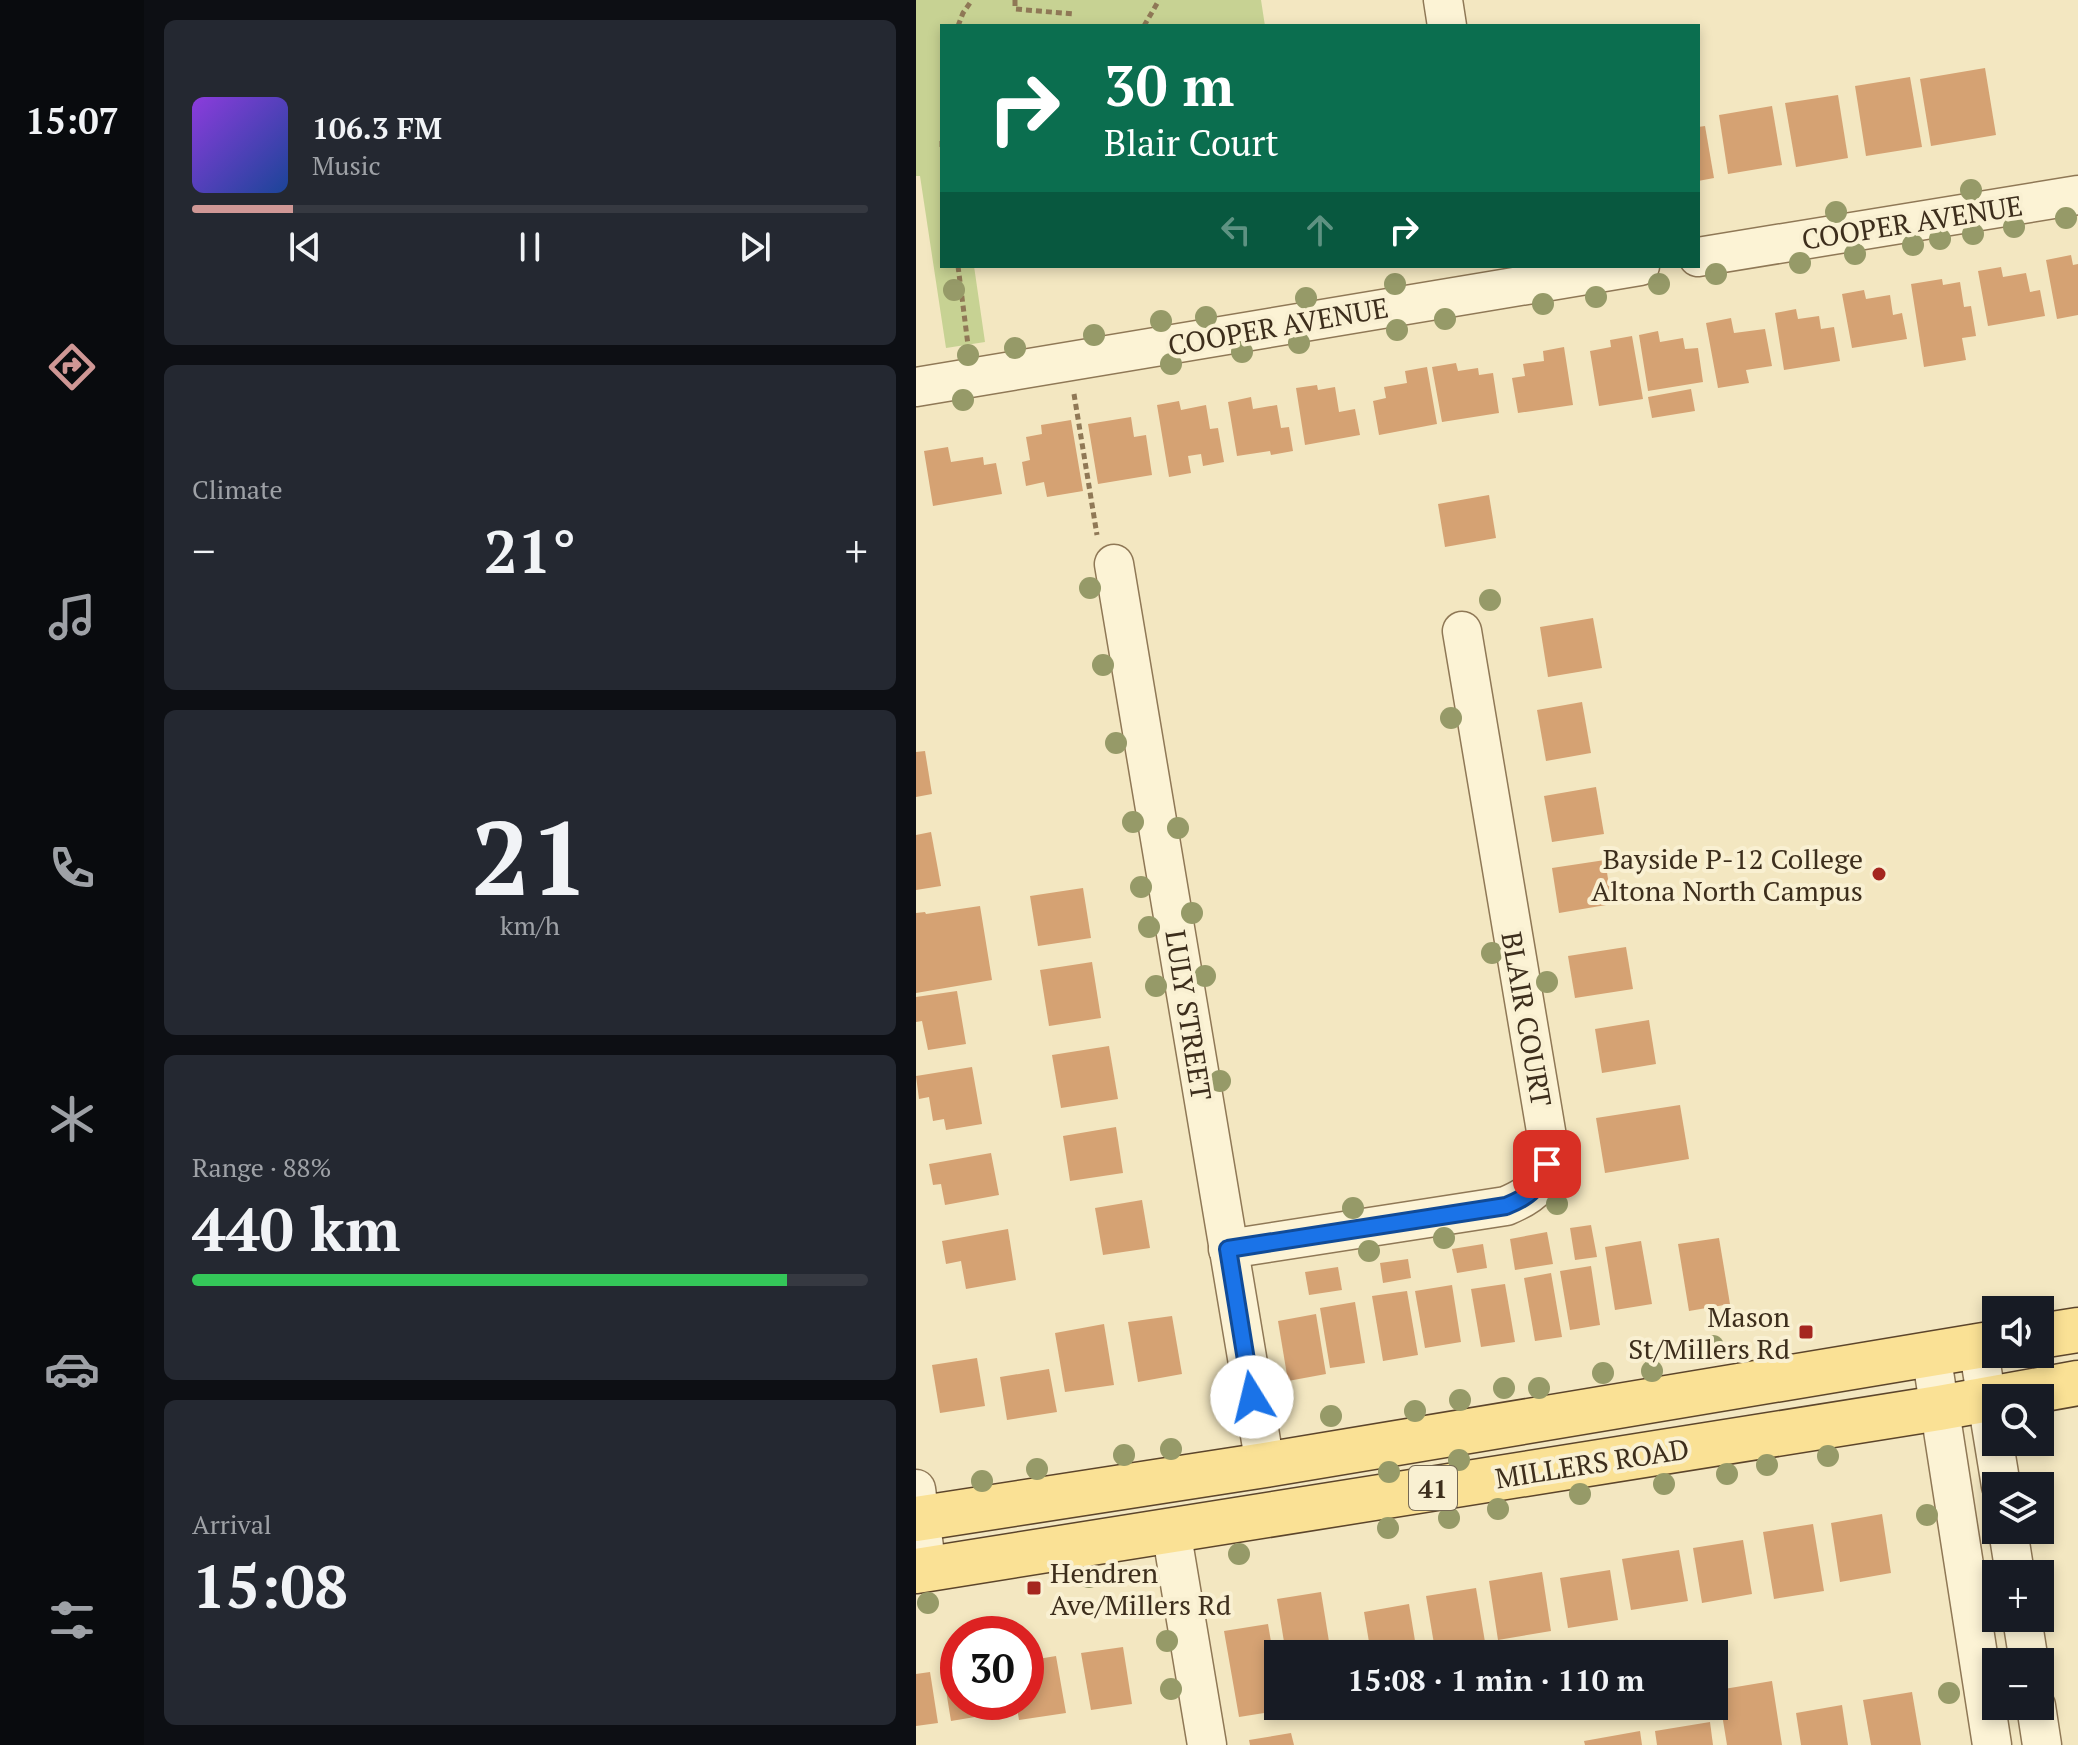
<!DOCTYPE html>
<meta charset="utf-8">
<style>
:root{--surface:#171b24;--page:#242831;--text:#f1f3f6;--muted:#9ea1a6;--line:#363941;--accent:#cf9795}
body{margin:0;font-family:"PT Serif",serif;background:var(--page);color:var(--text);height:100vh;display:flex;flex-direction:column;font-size:30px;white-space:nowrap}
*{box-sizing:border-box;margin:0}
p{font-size:26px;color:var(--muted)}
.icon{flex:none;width:44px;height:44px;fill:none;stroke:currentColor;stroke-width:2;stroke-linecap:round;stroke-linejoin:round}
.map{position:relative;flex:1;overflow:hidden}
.panel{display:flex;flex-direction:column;gap:20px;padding:20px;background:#0d0f14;width:772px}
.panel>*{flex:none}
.hud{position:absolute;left:24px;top:24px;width:760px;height:244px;border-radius:0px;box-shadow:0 4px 12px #0003;background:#0b6e4f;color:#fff;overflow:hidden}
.buttons{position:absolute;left:1066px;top:1296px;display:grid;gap:16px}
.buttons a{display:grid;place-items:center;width:72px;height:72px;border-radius:0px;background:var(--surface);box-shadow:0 4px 12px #0003;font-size:40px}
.speed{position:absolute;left:24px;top:1616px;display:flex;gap:16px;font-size:40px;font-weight:700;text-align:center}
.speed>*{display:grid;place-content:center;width:104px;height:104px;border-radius:50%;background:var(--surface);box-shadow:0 4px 12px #0003;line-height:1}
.speed .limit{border:12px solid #d22;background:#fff;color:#111}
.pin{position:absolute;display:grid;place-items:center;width:68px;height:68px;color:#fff;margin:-34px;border-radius:16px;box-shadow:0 4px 12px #0006}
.me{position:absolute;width:88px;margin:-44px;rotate:351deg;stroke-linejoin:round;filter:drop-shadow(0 0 6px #0008)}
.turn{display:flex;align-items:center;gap:28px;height:168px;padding:0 32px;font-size:36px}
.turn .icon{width:104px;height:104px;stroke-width:2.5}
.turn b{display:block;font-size:56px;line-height:68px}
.lanes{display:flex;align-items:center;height:76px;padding:0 32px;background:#0003;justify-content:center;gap:40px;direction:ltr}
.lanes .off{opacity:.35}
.big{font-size:60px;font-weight:700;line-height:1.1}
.panel .widget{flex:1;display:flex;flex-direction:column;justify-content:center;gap:12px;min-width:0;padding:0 28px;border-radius:12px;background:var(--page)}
.panel .dial{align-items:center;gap:0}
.dial b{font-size:104px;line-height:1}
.song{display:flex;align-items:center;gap:24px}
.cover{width:96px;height:96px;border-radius:12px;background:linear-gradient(135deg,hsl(270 70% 55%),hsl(220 70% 35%))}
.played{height:8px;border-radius:4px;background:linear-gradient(90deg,var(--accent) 15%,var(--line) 15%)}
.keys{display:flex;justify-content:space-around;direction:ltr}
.heat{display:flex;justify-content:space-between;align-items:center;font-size:44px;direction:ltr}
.charge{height:12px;border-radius:6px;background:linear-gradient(90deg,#34c759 88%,var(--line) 0)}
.trip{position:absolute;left:348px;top:1640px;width:464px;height:80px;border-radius:0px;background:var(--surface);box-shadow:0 4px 12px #0003;font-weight:700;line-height:80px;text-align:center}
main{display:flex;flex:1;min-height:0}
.tabs{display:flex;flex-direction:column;width:144px;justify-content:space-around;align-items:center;background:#090b0e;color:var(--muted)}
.tabs .icon{width:56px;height:56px}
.tabs .on{color:var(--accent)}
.tabs b{font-size:36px;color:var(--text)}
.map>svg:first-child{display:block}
.green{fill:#c7d293}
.building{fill:#d5a273}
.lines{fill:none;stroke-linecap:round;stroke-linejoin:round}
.minor-casing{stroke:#8f7856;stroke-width:41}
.major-casing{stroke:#5c452b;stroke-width:47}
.path{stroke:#8f7856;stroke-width:5;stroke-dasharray:6 4;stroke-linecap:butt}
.minor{stroke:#fcf3d5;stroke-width:38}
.major{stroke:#fae195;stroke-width:44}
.tree{fill:#969a68}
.route-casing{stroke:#114b97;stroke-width:20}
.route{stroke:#1a73e8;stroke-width:14}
.poi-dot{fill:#a5261f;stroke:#f9f0d2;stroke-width:3}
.labels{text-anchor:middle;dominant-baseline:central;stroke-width:8;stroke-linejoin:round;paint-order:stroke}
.shield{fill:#f9f0d2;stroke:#756853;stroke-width:2}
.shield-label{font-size:26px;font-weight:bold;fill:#3d2e1c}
.street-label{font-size:28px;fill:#3d2e1c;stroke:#f9f0d2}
.poi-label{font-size:28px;fill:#3d2e1c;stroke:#f9f0d2;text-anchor:end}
</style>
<main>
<nav class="tabs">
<b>15:07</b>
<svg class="icon on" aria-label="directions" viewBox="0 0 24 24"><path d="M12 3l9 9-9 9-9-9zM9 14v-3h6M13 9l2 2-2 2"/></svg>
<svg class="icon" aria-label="music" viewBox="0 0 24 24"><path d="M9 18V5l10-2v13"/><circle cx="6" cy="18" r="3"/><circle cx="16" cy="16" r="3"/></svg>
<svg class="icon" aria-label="phone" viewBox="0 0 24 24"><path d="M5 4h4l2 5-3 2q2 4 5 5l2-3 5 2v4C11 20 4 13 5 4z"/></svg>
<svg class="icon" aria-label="climate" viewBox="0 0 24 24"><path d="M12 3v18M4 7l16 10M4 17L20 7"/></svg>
<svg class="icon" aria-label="car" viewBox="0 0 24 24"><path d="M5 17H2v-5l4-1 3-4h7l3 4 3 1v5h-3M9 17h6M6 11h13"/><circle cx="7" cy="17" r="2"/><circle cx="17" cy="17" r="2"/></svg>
<svg class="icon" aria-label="filters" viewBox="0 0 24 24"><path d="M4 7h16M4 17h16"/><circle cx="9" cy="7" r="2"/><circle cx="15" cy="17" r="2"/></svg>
</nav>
<section class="panel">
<div class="widget">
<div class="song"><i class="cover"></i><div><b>106.3 FM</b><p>Music</p></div></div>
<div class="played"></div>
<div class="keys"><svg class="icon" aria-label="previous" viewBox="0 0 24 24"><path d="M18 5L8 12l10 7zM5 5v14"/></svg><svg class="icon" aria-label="pause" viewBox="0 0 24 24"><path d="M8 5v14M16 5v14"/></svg><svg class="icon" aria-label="next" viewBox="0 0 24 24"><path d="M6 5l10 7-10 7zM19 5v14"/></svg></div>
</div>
<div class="widget"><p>Climate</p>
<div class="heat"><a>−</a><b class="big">21°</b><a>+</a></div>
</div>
<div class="widget dial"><b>21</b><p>km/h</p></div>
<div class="widget"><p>Range · 88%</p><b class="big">440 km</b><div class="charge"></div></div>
<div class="widget"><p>Arrival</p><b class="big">15:08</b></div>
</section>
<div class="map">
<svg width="1162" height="1745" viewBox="0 0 1162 1745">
<rect width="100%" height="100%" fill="#f3e7c1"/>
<polygon class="green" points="0,0 345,0 349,26 26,26 26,266 58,266 69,342 30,348 4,176 0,176"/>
<g class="building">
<polygon points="1069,68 1080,135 1015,146 1004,79"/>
<polygon points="994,77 1006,147 950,156 939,86"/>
<polygon points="922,95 932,158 880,167 869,103"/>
<polygon points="856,106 866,165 812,174 803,115"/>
<polygon points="789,126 798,178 782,181 782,127"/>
<polygon points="1155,255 1157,265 1162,264 1162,315 1141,319 1130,260"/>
<polygon points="1085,267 1087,277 1110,273 1114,292 1124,290 1129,316 1072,326 1062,271"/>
<polygon points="1026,279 1027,285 1044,282 1048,307 1055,306 1060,336 1046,338 1050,360 1008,367 995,284"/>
<polygon points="948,290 950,299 974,295 977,315 986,313 991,339 936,348 926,294"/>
<polygon points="880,309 882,319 903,316 905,329 918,327 924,361 868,370 859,313"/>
<polygon points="815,318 818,333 849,329 856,366 830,370 833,383 802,388 790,323"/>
<polygon points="742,331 744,342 767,338 769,349 782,348 787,382 732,391 723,335"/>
<polygon points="716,336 727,399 683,406 674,351 695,347 694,340"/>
<polygon points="648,347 657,405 602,413 596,378 609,376 607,364 628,361 627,351"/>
<polygon points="540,363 542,371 562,368 563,375 577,373 583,413 526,422 516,367"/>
<polygon points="511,367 521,424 463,435 457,401 470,398 468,387 491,383 489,371"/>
<polygon points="401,385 402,390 419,387 423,412 439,409 444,435 389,445 380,388"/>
<polygon points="775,389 779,411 736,418 732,397"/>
<polygon points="335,397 337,409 361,405 365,428 373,427 377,451 355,455 354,451 321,456 312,402"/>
<polygon points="263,401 265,410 290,405 294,429 302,428 308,462 287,466 285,454 272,456 275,473 253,477 241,405"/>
<polygon points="215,417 218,437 230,435 236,475 182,484 172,424"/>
<polygon points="155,420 167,491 131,497 128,482 110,486 106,462 114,460 110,437 126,434 125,425"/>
<polygon points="32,447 35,462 67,457 68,465 80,463 86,494 17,506 8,451"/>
<polygon points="573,495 580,538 529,547 522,504"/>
<polygon points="677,618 686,668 632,677 624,627"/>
<polygon points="666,702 675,753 630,761 621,710"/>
<polygon points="9,751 16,794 0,797 0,752"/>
<polygon points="680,787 688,834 636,842 628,796"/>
<polygon points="15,832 25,886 0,890 0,835"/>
<polygon points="689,860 696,904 643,913 636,868"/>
<polygon points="167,888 175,938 122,946 114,896"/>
<polygon points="64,906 76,980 0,993 0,913 9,912 10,914"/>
<polygon points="710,947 717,989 659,998 652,956"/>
<polygon points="176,962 185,1018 133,1026 124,970"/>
<polygon points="41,991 50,1044 12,1050 6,1021 0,1022 0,997"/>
<polygon points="733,1020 740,1064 686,1073 679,1029"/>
<polygon points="193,1046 202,1099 145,1108 136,1055"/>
<polygon points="56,1067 66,1124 30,1130 28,1119 17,1121 13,1097 3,1099 0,1076"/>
<polygon points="764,1105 773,1159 689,1173 680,1118"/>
<polygon points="200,1127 207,1173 154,1181 147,1136"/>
<polygon points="75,1153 83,1195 29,1205 25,1184 17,1185 13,1164"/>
<polygon points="226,1200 234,1248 187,1255 179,1208"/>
<polygon points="675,1225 681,1257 659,1260 654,1228"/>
<polygon points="92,1229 100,1280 50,1289 45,1261 30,1264 26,1241"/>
<polygon points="631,1232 637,1264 599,1270 594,1239"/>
<polygon points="803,1238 814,1304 773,1311 762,1244"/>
<polygon points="725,1241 736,1304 699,1310 689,1247"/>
<polygon points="567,1244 571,1268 541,1273 536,1249"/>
<polygon points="492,1259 495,1278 467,1283 464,1263"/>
<polygon points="675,1266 684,1325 654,1330 644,1271"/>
<polygon points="422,1267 426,1290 393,1295 389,1272"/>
<polygon points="635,1273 646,1337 619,1341 608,1278"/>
<polygon points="589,1284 599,1342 565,1347 555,1289"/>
<polygon points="536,1285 545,1342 509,1348 499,1291"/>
<polygon points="491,1291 502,1355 467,1361 456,1296"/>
<polygon points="439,1302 449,1363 414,1368 404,1308"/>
<polygon points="400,1314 410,1374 372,1381 362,1321"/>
<polygon points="256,1316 266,1374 222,1382 212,1322"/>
<polygon points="188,1324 198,1385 149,1392 139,1333"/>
<polygon points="61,1358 69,1406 24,1413 16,1365"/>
<polygon points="133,1369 141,1412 91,1420 84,1377"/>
<polygon points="966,1514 975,1573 924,1582 915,1523"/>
<polygon points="897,1524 908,1591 858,1599 847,1532"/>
<polygon points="827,1540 836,1594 786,1603 777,1548"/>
<polygon points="763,1550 772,1601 715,1610 706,1559"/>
<polygon points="694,1570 702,1620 652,1628 644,1578"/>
<polygon points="626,1572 635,1631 582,1640 573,1581"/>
<polygon points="560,1588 569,1642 519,1650 510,1596"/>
<polygon points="405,1592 415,1654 370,1654 361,1599"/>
<polygon points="493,1604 501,1653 455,1654 448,1612"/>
<polygon points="352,1624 362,1683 362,1706 366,1706 366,1710 323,1717 308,1631"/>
<polygon points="207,1647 216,1704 175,1710 165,1653"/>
<polygon points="140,1656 150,1713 103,1720 100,1702 110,1702 110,1661"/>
<polygon points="42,1669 42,1702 75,1702 77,1714 35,1721 27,1672"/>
<polygon points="14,1672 22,1723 0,1726 0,1674"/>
<polygon points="856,1681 866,1745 811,1745 802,1690"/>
<polygon points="996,1692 1005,1745 955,1745 947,1700"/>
<polygon points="926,1705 932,1745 885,1745 880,1713"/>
<polygon points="794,1722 797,1745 741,1745 739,1731"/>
<polygon points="724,1731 726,1745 669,1745 668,1741"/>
<polygon points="375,1733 378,1745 334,1745 333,1740"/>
</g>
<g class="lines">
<g class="minor-casing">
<g id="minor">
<polyline points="527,0 531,26"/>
<polyline points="782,257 1162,195"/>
<polyline points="0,387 724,266"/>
<polyline points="198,564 349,1465"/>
<path d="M312 1249 590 1206C628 1190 631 1177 631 1137L546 631"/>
<polyline points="1062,1346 1085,1486"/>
<polyline points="1015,1353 1076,1745"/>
<polyline points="0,1489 11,1569"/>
<polyline points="255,1530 291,1745"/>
<polyline points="1092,1530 1099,1574"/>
<polyline points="1106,1618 1113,1662"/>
<polyline points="1120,1706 1126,1745"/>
</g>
</g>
<g class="major-casing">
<g id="major">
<polyline points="1124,1336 1162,1330"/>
<polyline points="0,1519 349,1465 1080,1343"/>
<polyline points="0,1571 1023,1408 1162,1383"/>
</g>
</g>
<g class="path">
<polyline points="99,0 99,9 158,14"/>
<polyline points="42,26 47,13 56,0"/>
<polyline points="228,26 243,0"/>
<polyline points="26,141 26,148"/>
<polyline points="42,266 52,345"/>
<polyline points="158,394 181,535"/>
</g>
<use href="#minor" class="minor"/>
<use href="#major" class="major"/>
</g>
<g class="tree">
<circle cx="1055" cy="190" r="11"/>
<circle cx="920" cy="212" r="11"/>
<circle cx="1150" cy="218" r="11"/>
<circle cx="1098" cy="227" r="11"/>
<circle cx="1057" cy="234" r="11"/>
<circle cx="1024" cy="239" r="11"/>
<circle cx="997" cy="245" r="11"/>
<circle cx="939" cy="254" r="11"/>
<circle cx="884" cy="263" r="11"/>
<circle cx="800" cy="274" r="11"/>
<circle cx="479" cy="284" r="11"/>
<circle cx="743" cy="284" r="11"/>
<circle cx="38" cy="290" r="11"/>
<circle cx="680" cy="297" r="11"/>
<circle cx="390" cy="298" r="11"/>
<circle cx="627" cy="304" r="11"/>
<circle cx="290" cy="317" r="11"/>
<circle cx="529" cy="319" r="11"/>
<circle cx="245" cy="321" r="11"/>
<circle cx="481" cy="330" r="11"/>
<circle cx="178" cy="335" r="11"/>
<circle cx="383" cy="343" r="11"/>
<circle cx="99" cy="348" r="11"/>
<circle cx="326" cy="352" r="11"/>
<circle cx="52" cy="355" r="11"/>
<circle cx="255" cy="364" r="11"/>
<circle cx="47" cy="400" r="11"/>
<circle cx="174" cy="588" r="11"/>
<circle cx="574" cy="600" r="11"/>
<circle cx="187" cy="665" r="11"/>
<circle cx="535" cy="718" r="11"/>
<circle cx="200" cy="743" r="11"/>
<circle cx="217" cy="822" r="11"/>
<circle cx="262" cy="828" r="11"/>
<circle cx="225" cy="887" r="11"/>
<circle cx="276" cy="913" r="11"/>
<circle cx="233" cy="927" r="11"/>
<circle cx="576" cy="953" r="11"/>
<circle cx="289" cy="976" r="11"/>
<circle cx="631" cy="982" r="11"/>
<circle cx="240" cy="986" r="11"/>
<circle cx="304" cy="1081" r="11"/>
<circle cx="641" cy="1204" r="11"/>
<circle cx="437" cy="1208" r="11"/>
<circle cx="528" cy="1238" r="11"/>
<circle cx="453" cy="1251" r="11"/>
<circle cx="797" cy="1346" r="11"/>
<circle cx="736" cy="1371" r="11"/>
<circle cx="687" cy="1373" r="11"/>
<circle cx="588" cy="1388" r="11"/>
<circle cx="623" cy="1388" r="11"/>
<circle cx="544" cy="1400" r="11"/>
<circle cx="499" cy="1411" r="11"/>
<circle cx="415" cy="1416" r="11"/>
<circle cx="255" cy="1449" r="11"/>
<circle cx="208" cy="1455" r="11"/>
<circle cx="912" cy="1456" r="11"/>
<circle cx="543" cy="1460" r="11"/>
<circle cx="851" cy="1465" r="11"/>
<circle cx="121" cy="1469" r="11"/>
<circle cx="473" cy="1472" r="11"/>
<circle cx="811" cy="1474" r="11"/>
<circle cx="66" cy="1481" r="11"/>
<circle cx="748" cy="1484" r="11"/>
<circle cx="664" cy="1494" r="11"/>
<circle cx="582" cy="1509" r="11"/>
<circle cx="1011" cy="1515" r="11"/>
<circle cx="533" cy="1518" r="11"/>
<circle cx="472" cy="1528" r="11"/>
<circle cx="323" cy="1554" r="11"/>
<circle cx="173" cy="1577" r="11"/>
<circle cx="12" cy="1603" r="11"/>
<circle cx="251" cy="1641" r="11"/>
<circle cx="255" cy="1689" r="11"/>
<circle cx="1033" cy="1693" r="11"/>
</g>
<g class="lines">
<g class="route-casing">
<path id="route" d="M336 1397 312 1249 590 1206C615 1196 621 1189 631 1164"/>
</g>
<use href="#route" class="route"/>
</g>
<g class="poi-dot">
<circle cx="963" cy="874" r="8"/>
<rect x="882" y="1324" width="16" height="16" rx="4"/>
<rect x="110" y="1580" width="16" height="16" rx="4"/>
</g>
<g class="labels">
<rect class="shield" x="493" y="1466" width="48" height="44" rx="6"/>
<g class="shield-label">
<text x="517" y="1488">41</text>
</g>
<g class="street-label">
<text transform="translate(996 222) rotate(-9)">COOPER AVENUE</text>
<text transform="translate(362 326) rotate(-10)">COOPER AVENUE</text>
<text transform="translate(273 1015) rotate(81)">LULY STREET</text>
<text transform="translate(611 1019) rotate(80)">BLAIR COURT</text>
<text transform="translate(676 1463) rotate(-9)">MILLERS ROAD</text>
</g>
<g class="poi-label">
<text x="947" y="858">Bayside P-12 College<tspan x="947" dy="32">Altona North Campus</tspan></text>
<text x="874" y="1316">Mason<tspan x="874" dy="32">St/Millers Rd</tspan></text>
<text x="134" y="1572" text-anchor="start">Hendren<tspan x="134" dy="32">Ave/Millers Rd</tspan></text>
</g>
</g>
</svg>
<div class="buttons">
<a><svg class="icon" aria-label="sound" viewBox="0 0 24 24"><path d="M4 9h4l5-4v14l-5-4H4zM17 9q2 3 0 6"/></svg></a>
<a><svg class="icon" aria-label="search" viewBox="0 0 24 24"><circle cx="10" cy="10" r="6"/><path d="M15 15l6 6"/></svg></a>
<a><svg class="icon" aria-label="layers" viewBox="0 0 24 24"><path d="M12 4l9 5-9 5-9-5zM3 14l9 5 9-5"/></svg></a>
<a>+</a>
<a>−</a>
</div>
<div class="speed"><div class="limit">30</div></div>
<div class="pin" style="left:631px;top:1164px;background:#d93025"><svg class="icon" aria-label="arrive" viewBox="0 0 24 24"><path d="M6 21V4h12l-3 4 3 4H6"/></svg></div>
<svg class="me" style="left:336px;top:1397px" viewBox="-20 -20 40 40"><circle r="19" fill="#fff"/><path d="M0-13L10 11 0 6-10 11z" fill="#1a73e8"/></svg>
<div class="trip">15:08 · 1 min · 110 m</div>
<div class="hud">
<div class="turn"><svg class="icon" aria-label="right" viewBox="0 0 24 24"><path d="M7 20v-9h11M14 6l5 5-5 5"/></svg><div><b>30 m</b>Blair Court</div></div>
<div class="lanes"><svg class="icon off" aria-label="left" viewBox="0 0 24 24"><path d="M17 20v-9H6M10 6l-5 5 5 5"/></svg><svg class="icon off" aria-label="ahead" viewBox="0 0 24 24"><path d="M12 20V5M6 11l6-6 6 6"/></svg><svg class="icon" aria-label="right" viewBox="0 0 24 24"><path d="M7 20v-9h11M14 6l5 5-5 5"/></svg></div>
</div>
</div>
</main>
